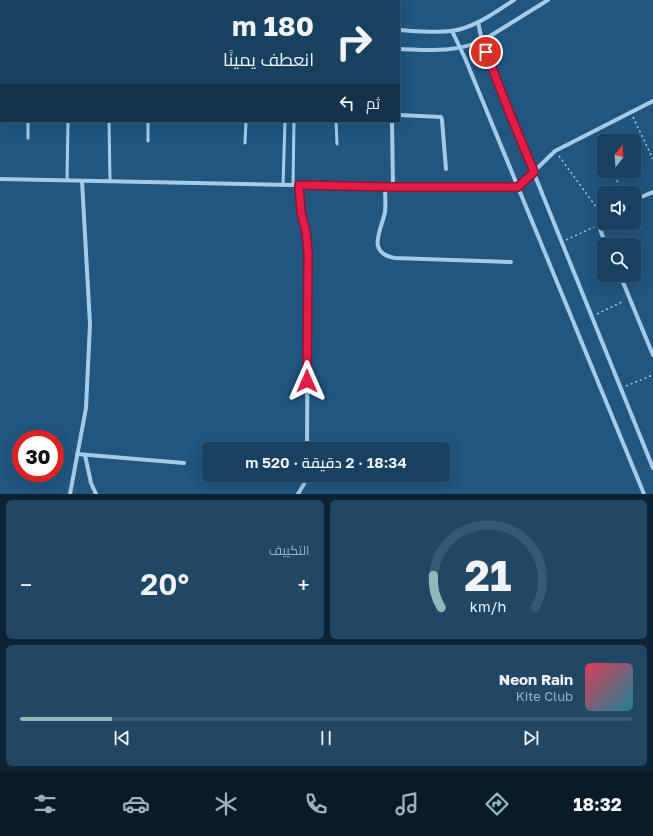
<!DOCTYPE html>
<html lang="ar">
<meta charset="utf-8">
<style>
:root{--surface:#18405f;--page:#214765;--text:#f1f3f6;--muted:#9fafbd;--line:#365974;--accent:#8bbbb9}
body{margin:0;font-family:"Golos Text",Cairo,sans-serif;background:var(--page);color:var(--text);direction:rtl;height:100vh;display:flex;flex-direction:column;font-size:15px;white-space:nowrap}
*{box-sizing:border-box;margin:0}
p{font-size:13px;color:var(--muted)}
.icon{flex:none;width:22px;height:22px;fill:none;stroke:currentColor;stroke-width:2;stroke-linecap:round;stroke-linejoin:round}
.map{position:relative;height:494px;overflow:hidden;direction:ltr}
.sheet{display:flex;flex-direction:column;gap:6px;padding:6px;background:#0d2334;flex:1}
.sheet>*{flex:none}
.banner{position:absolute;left:0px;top:0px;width:400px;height:122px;box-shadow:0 4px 16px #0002,0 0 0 1px var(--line);direction:rtl;background:#18405f;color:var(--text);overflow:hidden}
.needle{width:26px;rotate:17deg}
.buttons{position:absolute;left:597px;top:134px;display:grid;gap:8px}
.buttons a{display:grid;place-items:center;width:44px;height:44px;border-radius:6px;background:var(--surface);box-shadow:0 4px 16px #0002,0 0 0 1px var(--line);font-size:20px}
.speed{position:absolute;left:12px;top:430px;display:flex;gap:8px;font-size:20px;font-weight:700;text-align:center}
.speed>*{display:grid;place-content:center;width:52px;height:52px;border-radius:50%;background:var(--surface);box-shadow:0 4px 16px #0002,0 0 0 1px var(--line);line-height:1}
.speed .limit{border:6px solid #d22;background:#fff;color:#111}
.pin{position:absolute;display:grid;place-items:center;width:34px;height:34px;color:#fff;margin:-17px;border:2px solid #fff;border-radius:50%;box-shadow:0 1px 4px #0007}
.me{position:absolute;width:44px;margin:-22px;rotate:0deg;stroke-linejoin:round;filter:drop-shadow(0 0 3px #0008)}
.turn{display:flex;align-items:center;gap:14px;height:84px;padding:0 20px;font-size:18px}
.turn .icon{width:52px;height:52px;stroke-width:2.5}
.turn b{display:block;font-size:28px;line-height:34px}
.then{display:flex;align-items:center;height:38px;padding:0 20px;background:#0003;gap:8px;font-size:15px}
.big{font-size:30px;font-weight:600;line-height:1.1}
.sheet .card{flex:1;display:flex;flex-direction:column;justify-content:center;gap:6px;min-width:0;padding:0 14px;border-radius:6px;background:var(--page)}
.sheet .dial{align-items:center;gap:0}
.dial svg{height:104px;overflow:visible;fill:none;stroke:var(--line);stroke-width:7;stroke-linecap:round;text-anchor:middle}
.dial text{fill:var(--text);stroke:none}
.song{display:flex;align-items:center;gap:12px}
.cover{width:48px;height:48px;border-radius:6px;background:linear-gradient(135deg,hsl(350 70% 55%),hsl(190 70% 35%))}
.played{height:4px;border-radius:2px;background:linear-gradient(90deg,var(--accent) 15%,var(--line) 15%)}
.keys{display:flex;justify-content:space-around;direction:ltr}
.heat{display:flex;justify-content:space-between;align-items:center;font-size:22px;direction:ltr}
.sheet .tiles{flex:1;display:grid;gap:6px;grid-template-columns:1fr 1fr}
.card:last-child{grid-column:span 2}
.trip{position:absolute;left:202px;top:442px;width:248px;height:40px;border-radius:6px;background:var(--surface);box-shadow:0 4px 16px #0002,0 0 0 1px var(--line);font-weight:600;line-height:40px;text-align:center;direction:rtl}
.tab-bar{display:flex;height:64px;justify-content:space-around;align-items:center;background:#0a1a26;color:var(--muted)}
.tab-bar .icon{width:28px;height:28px}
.tab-bar .active{color:var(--accent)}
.tab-bar b{font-size:18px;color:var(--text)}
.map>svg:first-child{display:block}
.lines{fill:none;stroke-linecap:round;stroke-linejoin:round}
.path{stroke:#a5cbe8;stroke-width:1.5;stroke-dasharray:2 3;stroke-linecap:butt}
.lane{stroke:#a5cbe8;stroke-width:3}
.street{stroke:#a5cbe8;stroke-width:4}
.route-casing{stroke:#92132f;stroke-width:10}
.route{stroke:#e11d48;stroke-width:7}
</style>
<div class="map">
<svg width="653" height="494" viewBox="0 0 653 494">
<rect width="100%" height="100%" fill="#20567f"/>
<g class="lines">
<g class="path">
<polyline points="149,0 149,1"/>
<polyline points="13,1 13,0"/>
<polyline points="302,1 302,0"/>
<polyline points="633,117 653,159"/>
<polyline points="598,135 604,150"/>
<polyline points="559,156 599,211"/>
<polyline points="613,171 622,193"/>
<polyline points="566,240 594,227"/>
<polyline points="597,314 624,301"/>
<polyline points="626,386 653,375"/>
</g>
<g class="lane">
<polyline points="109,121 110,181"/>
<polyline points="148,121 148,141"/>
<polyline points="336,121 337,144"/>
<polyline points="28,138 28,121"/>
<polyline points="245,143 246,121"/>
<polyline points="67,180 68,121"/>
<polyline points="283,185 285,121"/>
<polyline points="293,185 294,121"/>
</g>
<g class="street">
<polyline points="0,16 1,16"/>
<polyline points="478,22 482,41 508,109 653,468"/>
<path d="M399 30C416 31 434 33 451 31 475 28 495 12 514 0"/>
<polyline points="452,31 465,58 644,494"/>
<polyline points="0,35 1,35"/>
<path d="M399 49C430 50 452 53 482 41L548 0"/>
<polyline points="399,115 441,117 442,120 446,169"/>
<polyline points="392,121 393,187"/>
<polyline points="0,179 393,187 518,187 555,151 653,101"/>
<polyline points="299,185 301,212 306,232 308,252 307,449"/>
<path d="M385 187C385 195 386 204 385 212 381 231 366 253 395 258L511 262"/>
<polyline points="634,200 653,192"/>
<path d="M604 214C595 224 602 235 607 245"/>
<polyline points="620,275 653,355"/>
<polyline points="77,454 184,463"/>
<polyline points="85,455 91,483 96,494"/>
<polyline points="70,494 86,408 90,324 82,181"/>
<polyline points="298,494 304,484 306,475"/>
</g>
</g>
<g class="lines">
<g class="route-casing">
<polyline id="route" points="307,381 308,252 306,232 301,212 299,185 393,187 518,187 534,172 508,109 486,52"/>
</g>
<use href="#route" class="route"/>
</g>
</svg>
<div class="buttons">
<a><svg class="needle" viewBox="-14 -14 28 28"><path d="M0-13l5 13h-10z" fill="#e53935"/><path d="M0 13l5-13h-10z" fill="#9fafbd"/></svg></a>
<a><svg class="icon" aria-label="sound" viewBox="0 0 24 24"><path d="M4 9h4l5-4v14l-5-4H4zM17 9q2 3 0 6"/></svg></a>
<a><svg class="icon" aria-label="search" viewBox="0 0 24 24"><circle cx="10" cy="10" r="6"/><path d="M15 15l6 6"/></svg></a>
</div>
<div class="speed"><div class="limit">30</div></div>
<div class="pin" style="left:486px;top:52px;background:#d93025"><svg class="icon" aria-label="arrive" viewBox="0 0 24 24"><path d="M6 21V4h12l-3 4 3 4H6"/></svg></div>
<svg class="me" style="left:307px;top:381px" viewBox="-20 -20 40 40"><path d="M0-17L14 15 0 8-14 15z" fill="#e11d48" stroke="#fff" stroke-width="4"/></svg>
<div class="trip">18:34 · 2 دقيقة · 520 m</div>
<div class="banner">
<div class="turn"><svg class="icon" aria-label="right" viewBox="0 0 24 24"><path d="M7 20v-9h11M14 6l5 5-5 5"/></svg><div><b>180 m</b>انعطف يمينًا</div></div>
<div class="then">ثم<svg class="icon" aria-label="left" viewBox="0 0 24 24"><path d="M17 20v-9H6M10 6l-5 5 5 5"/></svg></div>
</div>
</div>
<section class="sheet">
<div class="tiles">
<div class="card dial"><svg viewBox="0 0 100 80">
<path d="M14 69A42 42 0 1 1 86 69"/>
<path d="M14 69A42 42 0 0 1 8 44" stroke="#8bbbb9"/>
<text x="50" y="56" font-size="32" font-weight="700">21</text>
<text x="50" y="72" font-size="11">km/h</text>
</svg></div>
<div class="card"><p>التكييف</p>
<div class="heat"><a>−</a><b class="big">20°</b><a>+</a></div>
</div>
<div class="card">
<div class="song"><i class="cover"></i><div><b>Neon Rain</b><p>Kite Club</p></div></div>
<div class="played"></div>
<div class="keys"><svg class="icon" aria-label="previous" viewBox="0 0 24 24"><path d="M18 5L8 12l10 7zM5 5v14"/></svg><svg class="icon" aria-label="pause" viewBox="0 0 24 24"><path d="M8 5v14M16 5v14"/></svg><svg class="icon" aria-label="next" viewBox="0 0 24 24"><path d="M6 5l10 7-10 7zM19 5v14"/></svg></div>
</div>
</div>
</section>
<nav class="tab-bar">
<b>18:32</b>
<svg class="icon active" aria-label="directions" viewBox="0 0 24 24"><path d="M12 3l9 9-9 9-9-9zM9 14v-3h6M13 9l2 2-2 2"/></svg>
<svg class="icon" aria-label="music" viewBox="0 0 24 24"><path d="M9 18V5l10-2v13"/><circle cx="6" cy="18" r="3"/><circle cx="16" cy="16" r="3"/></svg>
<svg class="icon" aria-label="phone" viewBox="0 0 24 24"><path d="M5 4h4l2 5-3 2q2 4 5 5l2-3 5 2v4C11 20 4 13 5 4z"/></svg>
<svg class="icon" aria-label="climate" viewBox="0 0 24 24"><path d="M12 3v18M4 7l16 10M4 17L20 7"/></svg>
<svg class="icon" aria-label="car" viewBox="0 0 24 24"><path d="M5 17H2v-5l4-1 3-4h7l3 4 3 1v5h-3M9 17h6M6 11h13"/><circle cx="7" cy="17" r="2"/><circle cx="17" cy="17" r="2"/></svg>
<svg class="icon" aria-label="filters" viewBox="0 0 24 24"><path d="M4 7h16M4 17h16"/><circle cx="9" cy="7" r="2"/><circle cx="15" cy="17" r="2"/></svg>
</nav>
